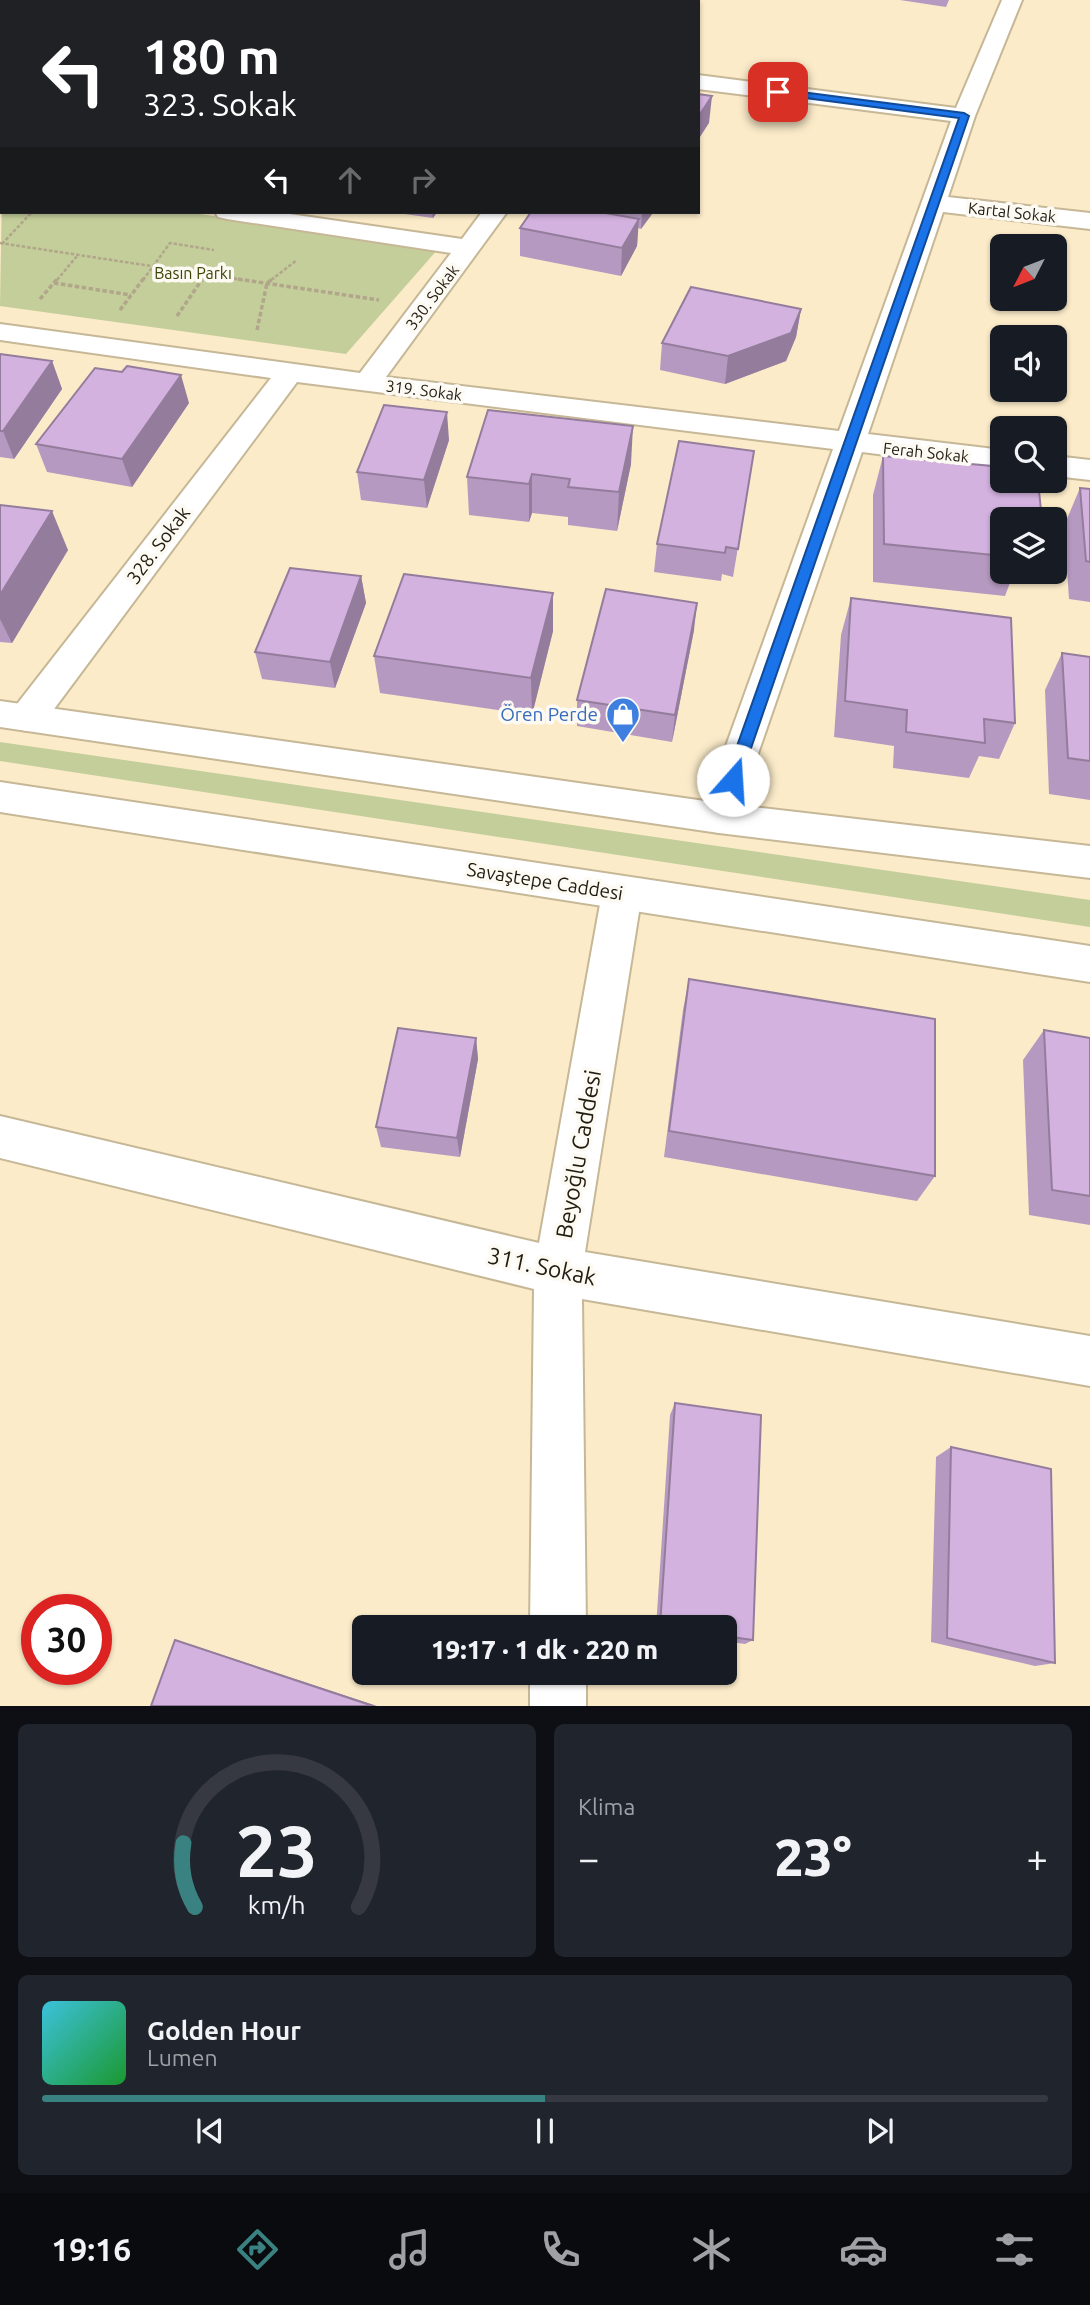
<!DOCTYPE html>
<html lang="tr">
<meta charset="utf-8">
<style>
:root{--surface:#171b24;--page:#20242c;--text:#f1f3f6;--muted:#9ea1a6;--line:#363941;--accent:#3a8281}
body{margin:0;font-family:Ubuntu,sans-serif;background:var(--page);color:var(--text);height:100vh;display:flex;flex-direction:column;font-size:26px;white-space:nowrap}
*{box-sizing:border-box;margin:0}
p{font-size:23px;color:var(--muted)}
.icon{flex:none;width:38px;height:38px;fill:none;stroke:currentColor;stroke-width:2;stroke-linecap:round;stroke-linejoin:round}
.map{position:relative;height:1706px;overflow:hidden}
.sheet{display:flex;flex-direction:column;gap:18px;padding:18px;background:#0d0f14;flex:1}
.sheet>*{flex:none}
.top-card{position:absolute;left:0px;top:0px;width:700px;height:214px;box-shadow:0 2px 5px #0004;background:#202124;color:#fff;overflow:hidden}
.needle{width:46px;rotate:228deg}
.fabs{position:absolute;left:990px;top:234px;display:grid;gap:14px}
.fabs a{display:grid;place-items:center;width:77px;height:77px;border-radius:10px;background:var(--surface);box-shadow:0 2px 5px #0004;font-size:35px}
.speed{position:absolute;left:21px;top:1594px;display:flex;gap:14px;font-size:35px;font-weight:700;text-align:center}
.speed>*{display:grid;place-content:center;width:91px;height:91px;border-radius:50%;background:var(--surface);box-shadow:0 2px 5px #0004;line-height:1}
.speed .limit{border:10px solid #d22;background:#fff;color:#111}
.pin{position:absolute;display:grid;place-items:center;width:60px;height:60px;color:#fff;margin:-30px;border-radius:14px;box-shadow:0 4px 10px #0006}
.me{position:absolute;width:77px;margin:-38px;rotate:19deg;stroke-linejoin:round;filter:drop-shadow(0 0 5px #0008)}
.turn{display:flex;align-items:center;gap:24px;height:147px;padding:0 28px;font-size:32px}
.turn .icon{width:91px;height:91px;stroke-width:2.5}
.turn b{display:block;font-size:49px;line-height:60px}
.lanes{display:flex;align-items:center;height:66px;padding:0 28px;background:#0003;justify-content:center;gap:35px;direction:ltr}
.lanes .off{opacity:.35}
.big{font-size:52px;font-weight:800;line-height:1.1}
.sheet .widget{flex:1;display:flex;flex-direction:column;justify-content:center;gap:10px;min-width:0;padding:0 24px;border-radius:10px;background:var(--page)}
.sheet .dial{align-items:center;gap:0}
.dial svg{height:182px;overflow:visible;fill:none;stroke:var(--line);stroke-width:7;stroke-linecap:round;text-anchor:middle}
.dial text{fill:var(--text);stroke:none}
.song{display:flex;align-items:center;gap:21px}
.cover{width:84px;height:84px;border-radius:10px;background:linear-gradient(135deg,hsl(190 70% 55%),hsl(130 70% 35%))}
.played{height:7px;border-radius:4px;background:linear-gradient(90deg,var(--accent) 50%,var(--line) 50%)}
.keys{display:flex;justify-content:space-around;direction:ltr}
.heat{display:flex;justify-content:space-between;align-items:center;font-size:38px;direction:ltr}
.sheet .tiles{flex:1;display:grid;gap:18px;grid-template-columns:1fr 1fr}
.widget:last-child{grid-column:span 2}
.trip{position:absolute;left:352px;top:1615px;width:385px;height:70px;border-radius:10px;background:var(--surface);box-shadow:0 2px 5px #0004;font-weight:800;line-height:70px;text-align:center}
.tab-bar{display:flex;height:112px;justify-content:space-around;align-items:center;background:#090b0e;color:var(--muted)}
.tab-bar .icon{width:49px;height:49px}
.tab-bar .selected{color:var(--accent)}
.tab-bar b{font-size:32px;color:var(--text)}
.map>svg:first-child{display:block}
.green{fill:#c3ce9a}
.lines{fill:none;stroke-linecap:round;stroke-linejoin:round}
.street-casing{stroke:#c6b796;stroke-width:4}
.secondary-casing{stroke:#c6b796;stroke-width:4}
.path-far1{stroke:#b1a58a;stroke-width:2.5;stroke-dasharray:3.5 2;stroke-linecap:butt}
.path{stroke:#b1a58a;stroke-width:3.5;stroke-dasharray:4.5 2.5;stroke-linecap:butt}
.street{fill:#fff;fill-rule:evenodd}
.secondary{fill:#fff;fill-rule:evenodd}
.wall{fill:#b599c0}
.shaded-wall{fill:#947d9c}
.building{fill:#d3b2df;stroke:#947d9c;stroke-width:2}
.route{fill:#1a73e8;stroke:#114b97;stroke-width:2}
.labels{text-anchor:middle;dominant-baseline:central;stroke-width:7;stroke-linejoin:round;paint-order:stroke}
.far-street-label{font-size:16px;fill:#221c10;stroke:#fdfaf3}
.far-park-label{font-size:16px;fill:#3b4404;stroke:#fdfaf3}
.street-label{font-size:19px;fill:#221c10;stroke:#fdfaf3}
.shop-label{font-size:19px;fill:#366cbe;stroke:#fdfaf3;text-anchor:end}
.near-street-label{font-size:23px;fill:#221c10;stroke:#fdfaf3}
</style>
<div class="map">
<svg width="1090" height="1707" viewBox="0 0 1090 1707">
<rect width="100%" height="100%" fill="#fbebc9"/>
<g class="green">
<polygon points="2,190 2,212 186,212 438,249 346,354 0,306"/>
<polygon points="0,742 1090,900 1090,927 0,761"/>
</g>
<g class="lines">
<g class="street-casing">
<g id="street">
<polygon points="33,0 65,0 66,2 34,2"/>
<polygon points="250,0 272,0 249,2"/>
<polygon points="641,0 661,0 640,2"/>
<polygon points="1002,0 1022,0 975,116 948,197 1090,213 1090,229 943,212 868,434 1003,450 1003,470 862,452 732,829 719,833 706,829 700,818 833,449 297,382 40,728 27,731 14,728 9,718 14,708 271,378 0,340 0,324 360,373 451,253 227,219 218,217 215,212 276,212 462,239 482,212 507,212 386,377 839,431 951,121 698,89 698,75 956,108"/>
<polygon points="0,160 2,160 0,175"/>
<polygon points="1055,456 1090,460 1090,480 1055,476"/>
<polygon points="622,877 636,881 642,893 585,1252 1090,1336 1090,1386 582,1299 586,1628 530,1628 534,1289 0,1158 0,1116 539,1243 602,893 608,881"/>
<rect x="530" y="1673" width="56" height="34"/>
</g>
</g>
<g class="secondary-casing">
<g id="secondary">
<polygon points="0,701 719,803 1090,846 1090,878 719,833 0,727"/>
<polygon points="0,782 1090,946 1090,982 0,812"/>
</g>
</g>
<g class="path-far1">
<polyline points="0,243 243,280"/>
<polyline points="2,244 32,212"/>
<polyline points="57,280 77,256"/>
<polyline points="143,280 170,243 214,250"/>
<polyline points="202,280 206,274"/>
<polyline points="271,280 297,260"/>
</g>
<g class="path">
<polyline points="231,278 379,300"/>
<polyline points="54,283 131,295"/>
<polyline points="40,299 58,278"/>
<polyline points="120,310 144,278"/>
<polyline points="177,316 203,278"/>
<polyline points="257,330 267,283 274,278"/>
</g>
<use href="#street" class="street"/>
<use href="#secondary" class="secondary"/>
</g>
<g class="wall">
<rect x="304" y="0" width="165" height="2"/>
<polygon points="487,0 612,0 611,2 486,2"/>
<polygon points="900,0 949,0 946,7"/>
<polygon points="391,212 437,212 433,218"/>
<polygon points="531,212 652,212 652,214 641,229 638,228 637,246 621,276 520,256 520,228"/>
<polygon points="801,309 796,337 786,361 725,384 660,370 662,343"/>
<polygon points="0,354 52,361 62,389 14,459 0,457"/>
<polygon points="189,403 132,487 47,472 36,444"/>
<polygon points="449,440 427,508 361,500 357,472"/>
<polygon points="754,451 733,577 722,574 721,581 654,572 657,544"/>
<polygon points="883,456 1003,520 1003,572 1014,572 1005,596 873,582 873,495"/>
<polygon points="631,464 617,531 568,525 568,517 532,513 529,522 469,515 467,477"/>
<polygon points="1080,488 1090,489 1090,602 1069,599 1064,526"/>
<polygon points="0,505 68,550 12,643 0,642"/>
<polygon points="361,576 366,603 335,688 262,679 255,652"/>
<polygon points="851,598 1015,723 999,759 979,756 969,778 893,768 894,746 834,737 841,635"/>
<polygon points="694,630 672,742 577,726 577,700"/>
<polygon points="553,631 532,715 380,693 374,656"/>
<polygon points="1062,653 1090,657 1090,800 1049,794 1045,690"/>
<polygon points="689,979 935,1176 917,1201 664,1157 683,1010"/>
<polygon points="1044,1030 1090,1038 1090,1225 1029,1215 1023,1060"/>
<polygon points="476,1038 478,1059 460,1157 381,1147 376,1127"/>
<polygon points="675,1403 753,1640 745,1644 724,1641 724,1628 656,1628 670,1415"/>
<polygon points="951,1447 1055,1663 1035,1666 931,1642 936,1457"/>
</g>
<g class="shaded-wall">
<polygon points="712,96 709,123 698,140 698,117"/>
<polygon points="2,107 2,139 0,140 0,108"/>
<polygon points="432,212 437,212 433,218"/>
<polygon points="642,212 652,212 652,214 641,229"/>
<polygon points="639,219 637,246 621,276 622,248"/>
<polygon points="801,309 796,337 786,361 725,384 728,356"/>
<polygon points="52,361 62,389 14,459 3,431"/>
<polygon points="181,375 189,403 132,487 122,459"/>
<polygon points="447,412 449,440 427,508 424,480"/>
<polygon points="633,426 631,464 617,531 619,492"/>
<polygon points="532,474 532,513 529,522 529,484"/>
<polygon points="52,511 68,550 12,643 0,619 0,595"/>
<polygon points="361,576 366,603 335,688 330,662"/>
<polygon points="553,593 553,631 532,715 531,678"/>
<polygon points="697,603 694,630 672,742 675,715"/>
<polygon points="476,1038 478,1059 460,1157 457,1138"/>
<polygon points="175,1640 195,1646 377,1706 373,1706"/>
</g>
<g class="building">
<polygon points="411,0 456,0 455,2 425,2"/>
<polygon points="487,0 590,0 589,2 486,2"/>
<polygon points="0,86 2,87 2,107 0,108"/>
<polygon points="698,94 712,96 698,117"/>
<polygon points="531,212 600,212 639,219 622,248 520,228"/>
<polygon points="691,287 801,309 791,333 728,356 662,343"/>
<polygon points="0,354 52,361 3,431 0,431"/>
<polygon points="127,366 181,375 122,459 36,444 95,368 122,372"/>
<polygon points="384,405 447,412 424,480 357,472"/>
<polygon points="488,410 633,426 619,492 568,487 570,479 532,474 529,484 467,477"/>
<polygon points="679,441 754,451 738,549 726,547 725,553 657,544"/>
<polygon points="883,456 1003,467 1003,481 1038,481 1042,520 1003,520 1003,556 884,544"/>
<polygon points="1080,488 1090,489 1090,562 1086,561"/>
<polygon points="0,505 52,511 0,595"/>
<polygon points="290,568 361,576 330,662 255,652"/>
<polygon points="404,574 553,593 531,678 374,656"/>
<polygon points="606,589 697,603 675,715 577,700"/>
<polygon points="851,598 1011,618 1015,723 984,719 985,743 906,732 907,710 845,701"/>
<polygon points="1062,653 1090,657 1090,761 1068,758"/>
<polygon points="689,979 935,1019 935,1176 669,1131"/>
<polygon points="398,1028 476,1038 457,1138 376,1127"/>
<polygon points="1044,1030 1090,1038 1090,1196 1052,1190"/>
<polygon points="675,1403 761,1415 753,1640 724,1636 724,1628 669,1628 660,1626"/>
<polygon points="951,1447 1051,1469 1055,1663 947,1638"/>
<polygon points="175,1640 373,1706 151,1706"/>
</g>
<polygon class="route" points="778,89 964,113 969,116 740,780 733,786 725,780 959,118 775,94 775,90"/>
<defs>
<g id="shop-pin" transform="scale(1.75)"><path d="M0 17L-7.5 6A9.5 9.5 0 1 1 7.5 6Z" fill="#3f7fe0" stroke="#fdfaf3"/><path d="M-5-2.5h2.3a2.7 3.5 0 0 1 5.4 0H5L5.5 6h-11ZM-1.5-2.5h3a1.5 2.3 0 0 0-3 0Z" fill="#fff"/></g>
</defs>
<g fill-rule="evenodd">
<use href="#shop-pin" x="623" y="714"/>
</g>
<g class="labels">
<g class="far-street-label">
<text transform="translate(1012 212) rotate(6)">Kartal Sokak</text>
<text transform="translate(432 297) rotate(-53)">330. Sokak</text>
<text transform="translate(424 390) rotate(7)">319. Sokak</text>
<text transform="translate(926 452) rotate(6)">Ferah Sokak</text>
</g>
<g class="far-park-label">
<text x="193" y="273">Basın Parkı</text>
</g>
<g class="street-label">
<text transform="translate(158 545) rotate(-53)">328. Sokak</text>
<text transform="translate(545 881) rotate(9)">Savaştepe Caddesi</text>
</g>
<g class="shop-label">
<text x="598" y="714">Ören Perde</text>
</g>
<g class="near-street-label">
<text transform="translate(578 1154) rotate(-80)">Beyoğlu Caddesi</text>
<text transform="translate(542 1266) rotate(12)">311. Sokak</text>
</g>
</g>
</svg>
<div class="fabs">
<a><svg class="needle" viewBox="-14 -14 28 28"><path d="M0-13l5 13h-10z" fill="#e53935"/><path d="M0 13l5-13h-10z" fill="#9ea1a6"/></svg></a>
<a><svg class="icon" aria-label="sound" viewBox="0 0 24 24"><path d="M4 9h4l5-4v14l-5-4H4zM17 9q2 3 0 6"/></svg></a>
<a><svg class="icon" aria-label="search" viewBox="0 0 24 24"><circle cx="10" cy="10" r="6"/><path d="M15 15l6 6"/></svg></a>
<a><svg class="icon" aria-label="layers" viewBox="0 0 24 24"><path d="M12 4l9 5-9 5-9-5zM3 14l9 5 9-5"/></svg></a>
</div>
<div class="speed"><div class="limit">30</div></div>
<div class="pin" style="left:778px;top:92px;background:#d93025"><svg class="icon" aria-label="arrive" viewBox="0 0 24 24"><path d="M6 21V4h12l-3 4 3 4H6"/></svg></div>
<svg class="me" style="left:733px;top:780px" viewBox="-20 -20 40 40"><circle r="19" fill="#fff"/><path d="M0-13L10 11 0 6-10 11z" fill="#1a73e8"/></svg>
<div class="trip">19:17 · 1 dk · 220 m</div>
<div class="top-card">
<div class="turn"><svg class="icon" aria-label="left" viewBox="0 0 24 24"><path d="M17 20v-9H6M10 6l-5 5 5 5"/></svg><div><b>180 m</b>323. Sokak</div></div>
<div class="lanes"><svg class="icon" aria-label="left" viewBox="0 0 24 24"><path d="M17 20v-9H6M10 6l-5 5 5 5"/></svg><svg class="icon off" aria-label="ahead" viewBox="0 0 24 24"><path d="M12 20V5M6 11l6-6 6 6"/></svg><svg class="icon off" aria-label="right" viewBox="0 0 24 24"><path d="M7 20v-9h11M14 6l5 5-5 5"/></svg></div>
</div>
</div>
<section class="sheet">
<div class="tiles">
<div class="widget dial"><svg viewBox="0 0 100 80">
<path d="M14 69A42 42 0 1 1 86 69"/>
<path d="M14 69A42 42 0 0 1 9 41" stroke="#3a8281"/>
<text x="50" y="56" font-size="32" font-weight="700">23</text>
<text x="50" y="72" font-size="11">km/h</text>
</svg></div>
<div class="widget"><p>Klima</p>
<div class="heat"><a>−</a><b class="big">23°</b><a>+</a></div>
</div>
<div class="widget">
<div class="song"><i class="cover"></i><div><b>Golden Hour</b><p>Lumen</p></div></div>
<div class="played"></div>
<div class="keys"><svg class="icon" aria-label="previous" viewBox="0 0 24 24"><path d="M18 5L8 12l10 7zM5 5v14"/></svg><svg class="icon" aria-label="pause" viewBox="0 0 24 24"><path d="M8 5v14M16 5v14"/></svg><svg class="icon" aria-label="next" viewBox="0 0 24 24"><path d="M6 5l10 7-10 7zM19 5v14"/></svg></div>
</div>
</div>
</section>
<nav class="tab-bar">
<b>19:16</b>
<svg class="icon selected" aria-label="directions" viewBox="0 0 24 24"><path d="M12 3l9 9-9 9-9-9zM9 14v-3h6M13 9l2 2-2 2"/></svg>
<svg class="icon" aria-label="music" viewBox="0 0 24 24"><path d="M9 18V5l10-2v13"/><circle cx="6" cy="18" r="3"/><circle cx="16" cy="16" r="3"/></svg>
<svg class="icon" aria-label="phone" viewBox="0 0 24 24"><path d="M5 4h4l2 5-3 2q2 4 5 5l2-3 5 2v4C11 20 4 13 5 4z"/></svg>
<svg class="icon" aria-label="climate" viewBox="0 0 24 24"><path d="M12 3v18M4 7l16 10M4 17L20 7"/></svg>
<svg class="icon" aria-label="car" viewBox="0 0 24 24"><path d="M5 17H2v-5l4-1 3-4h7l3 4 3 1v5h-3M9 17h6M6 11h13"/><circle cx="7" cy="17" r="2"/><circle cx="17" cy="17" r="2"/></svg>
<svg class="icon" aria-label="filters" viewBox="0 0 24 24"><path d="M4 7h16M4 17h16"/><circle cx="9" cy="7" r="2"/><circle cx="15" cy="17" r="2"/></svg>
</nav>
